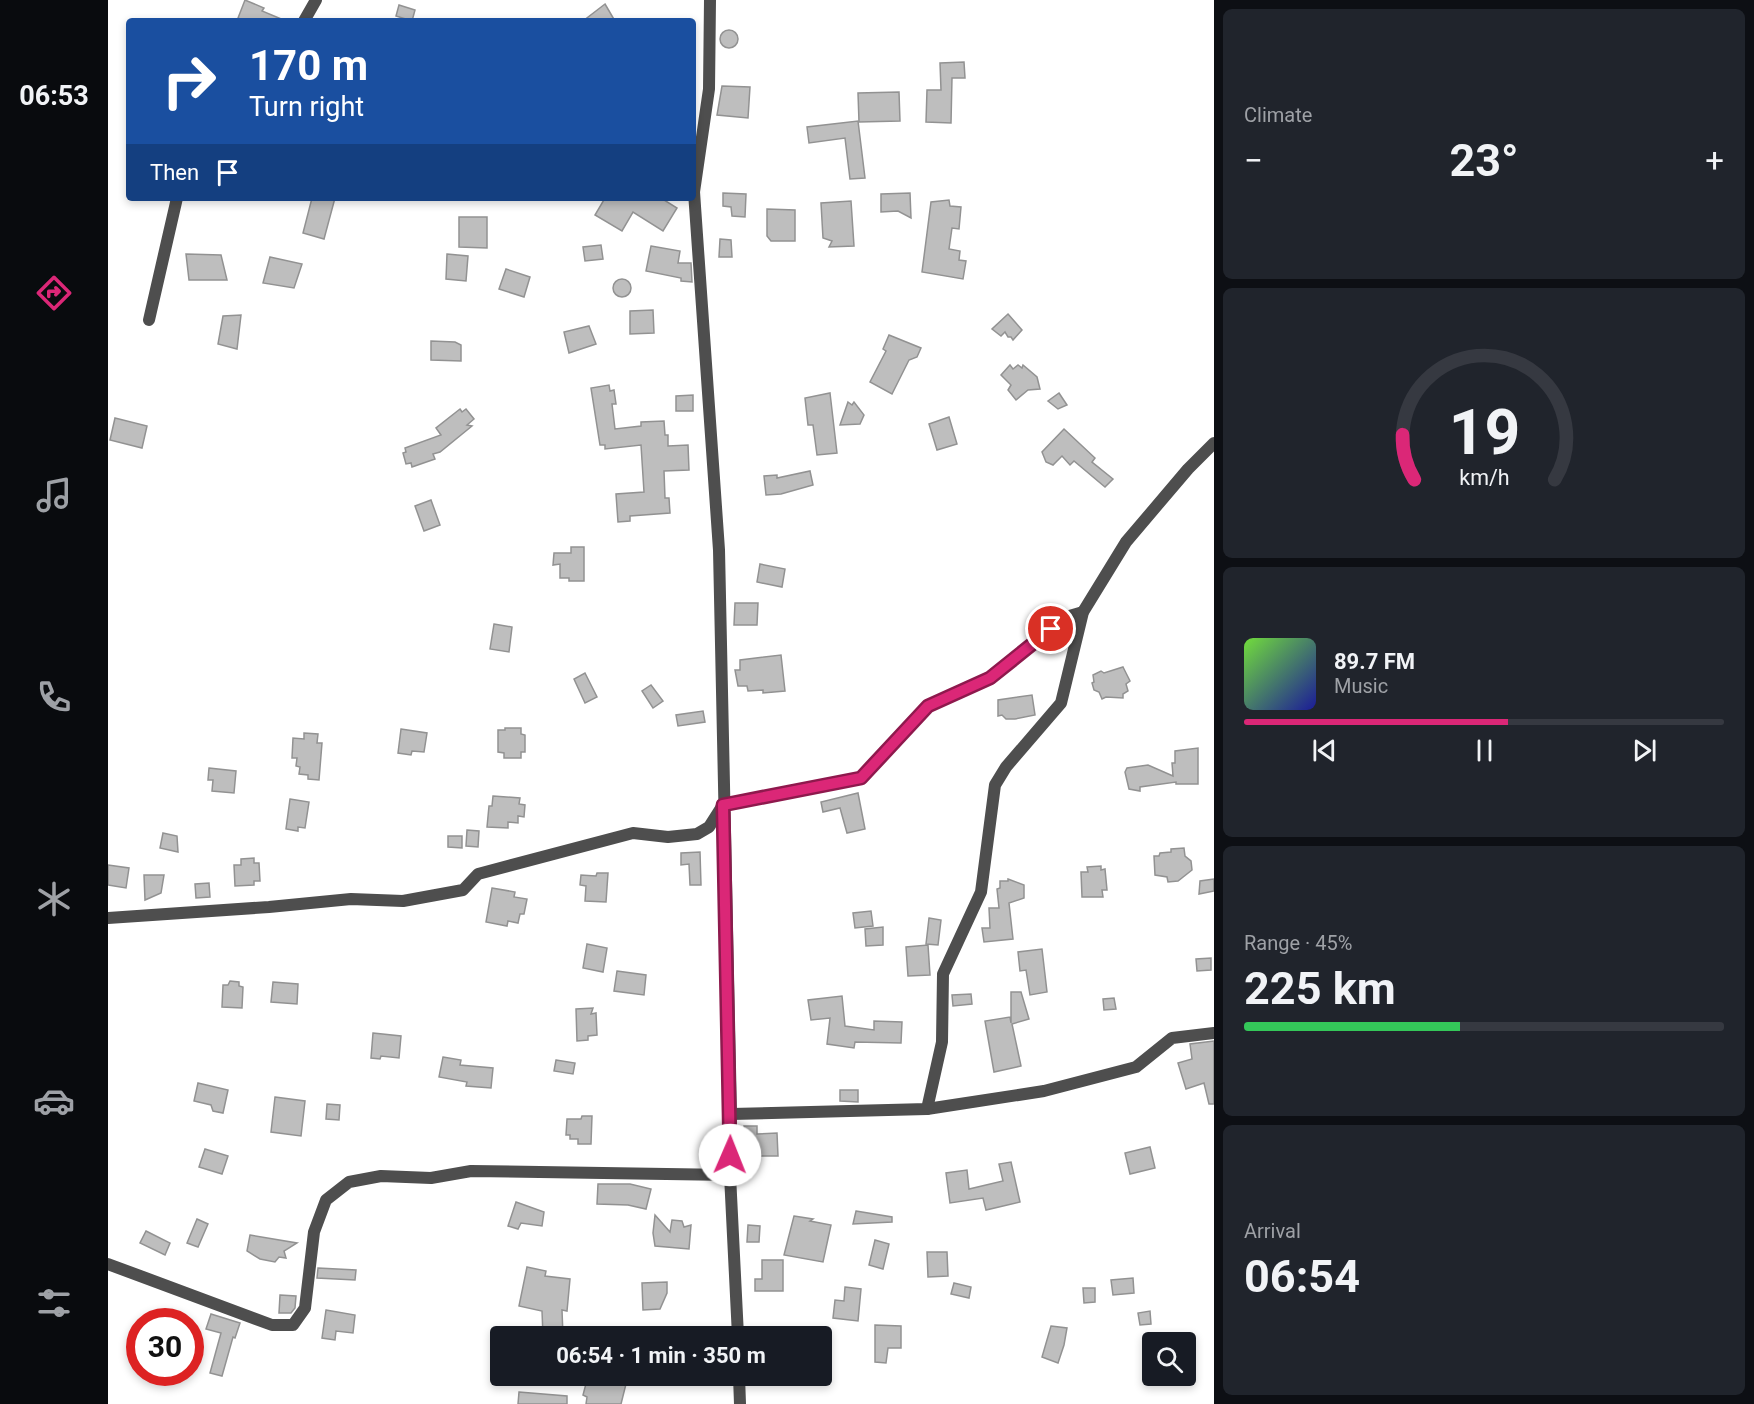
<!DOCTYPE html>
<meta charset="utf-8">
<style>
:root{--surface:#171b24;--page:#20242c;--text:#f1f3f6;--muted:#9ea1a6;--line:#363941;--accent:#db2777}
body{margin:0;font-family:Roboto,sans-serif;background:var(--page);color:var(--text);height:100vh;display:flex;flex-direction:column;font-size:22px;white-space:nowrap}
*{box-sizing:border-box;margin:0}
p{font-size:20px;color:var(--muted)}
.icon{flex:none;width:33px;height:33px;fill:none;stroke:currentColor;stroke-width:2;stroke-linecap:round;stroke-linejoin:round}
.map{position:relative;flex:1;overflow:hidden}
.sheet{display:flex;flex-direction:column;gap:9px;padding:9px;background:#0d0f14;width:540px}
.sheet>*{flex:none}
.hud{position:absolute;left:18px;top:18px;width:570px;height:183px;border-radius:6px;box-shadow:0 3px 9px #0003;background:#1a4fa0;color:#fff;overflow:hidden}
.fabs{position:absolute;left:1034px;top:1332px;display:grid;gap:12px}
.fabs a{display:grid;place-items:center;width:54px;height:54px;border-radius:6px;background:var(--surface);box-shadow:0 3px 9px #0003;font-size:30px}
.speed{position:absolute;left:18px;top:1308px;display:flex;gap:12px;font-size:30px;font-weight:700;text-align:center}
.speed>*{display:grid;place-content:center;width:78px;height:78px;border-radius:50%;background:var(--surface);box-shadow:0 3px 9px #0003;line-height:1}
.speed .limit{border:9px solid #d22;background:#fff;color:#111}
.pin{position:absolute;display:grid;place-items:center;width:51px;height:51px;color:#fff;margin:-26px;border:3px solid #fff;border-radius:50%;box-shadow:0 2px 6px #0007}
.me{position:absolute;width:66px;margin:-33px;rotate:1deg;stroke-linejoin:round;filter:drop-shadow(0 0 4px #0008)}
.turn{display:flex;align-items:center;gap:21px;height:126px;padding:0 24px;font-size:27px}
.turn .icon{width:78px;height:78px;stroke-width:2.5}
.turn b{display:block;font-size:42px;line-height:51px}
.then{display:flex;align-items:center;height:57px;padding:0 24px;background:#0003;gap:12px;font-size:22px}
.big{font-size:45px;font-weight:700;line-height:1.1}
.sheet .card{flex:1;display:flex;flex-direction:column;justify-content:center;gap:9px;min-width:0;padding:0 21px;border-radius:9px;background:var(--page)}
.sheet .dial{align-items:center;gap:0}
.dial svg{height:156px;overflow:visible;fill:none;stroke:var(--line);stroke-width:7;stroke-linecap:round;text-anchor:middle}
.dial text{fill:var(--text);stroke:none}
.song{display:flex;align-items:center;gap:18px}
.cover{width:72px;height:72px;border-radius:9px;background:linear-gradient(135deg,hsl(100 70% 55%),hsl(240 70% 35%))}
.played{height:6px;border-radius:3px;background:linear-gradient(90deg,var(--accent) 55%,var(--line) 55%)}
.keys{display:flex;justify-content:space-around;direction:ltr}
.heat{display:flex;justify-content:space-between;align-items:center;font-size:33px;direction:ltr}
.charge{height:9px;border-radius:4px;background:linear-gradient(90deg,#34c759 45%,var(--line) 0)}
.trip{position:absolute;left:382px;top:1326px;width:342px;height:60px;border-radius:6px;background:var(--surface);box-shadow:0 3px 9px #0003;font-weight:700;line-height:60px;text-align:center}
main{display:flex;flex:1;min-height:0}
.tabs{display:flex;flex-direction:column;width:108px;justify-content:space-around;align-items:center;background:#090b0e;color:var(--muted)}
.tabs .icon{width:42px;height:42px}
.tabs .on{color:var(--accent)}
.tabs b{font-size:27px;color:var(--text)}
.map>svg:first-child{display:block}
.building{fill:#bebebe;stroke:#929292;stroke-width:1.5}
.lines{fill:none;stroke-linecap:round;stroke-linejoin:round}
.minor{stroke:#4e4e4e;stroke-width:12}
.route-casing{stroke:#8e194d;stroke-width:15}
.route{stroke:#db2777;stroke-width:10}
</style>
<main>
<nav class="tabs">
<b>06:53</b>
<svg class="icon on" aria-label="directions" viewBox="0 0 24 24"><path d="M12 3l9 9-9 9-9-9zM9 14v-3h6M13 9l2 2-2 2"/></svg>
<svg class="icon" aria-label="music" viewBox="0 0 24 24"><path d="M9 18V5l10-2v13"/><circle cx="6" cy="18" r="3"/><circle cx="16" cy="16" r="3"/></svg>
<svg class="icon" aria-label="phone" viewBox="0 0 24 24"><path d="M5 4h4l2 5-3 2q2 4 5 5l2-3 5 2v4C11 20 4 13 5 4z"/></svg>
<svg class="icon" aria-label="climate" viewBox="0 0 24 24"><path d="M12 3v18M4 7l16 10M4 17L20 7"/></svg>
<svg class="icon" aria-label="car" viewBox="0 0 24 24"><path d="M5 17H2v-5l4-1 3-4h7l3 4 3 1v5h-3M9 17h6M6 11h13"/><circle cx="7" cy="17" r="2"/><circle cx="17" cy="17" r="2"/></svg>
<svg class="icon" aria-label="filters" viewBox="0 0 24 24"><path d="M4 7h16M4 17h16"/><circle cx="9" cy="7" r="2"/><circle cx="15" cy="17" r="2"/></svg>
</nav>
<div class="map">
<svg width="1106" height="1404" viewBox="0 0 1106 1404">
<rect width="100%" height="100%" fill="#fff"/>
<g class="building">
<polygon points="137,0 156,8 154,11 178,21 138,21 130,18"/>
<polygon points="497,4 507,21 475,21"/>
<polygon points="291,5 307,10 304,21 288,16"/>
<circle cx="621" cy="39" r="9"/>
<polygon points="856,62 857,78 844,78 843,123 818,122 819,90 833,90 832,63"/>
<polygon points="614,86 642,87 640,118 609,115"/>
<polygon points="791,92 792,121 751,122 750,93"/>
<polygon points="750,121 757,178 742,179 737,138 701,143 699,127"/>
<polygon points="615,193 638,194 637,217 624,216 623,207 615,206"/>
<polygon points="802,193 803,218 790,211 773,212 773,194"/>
<polygon points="204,198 227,198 216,239 195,233"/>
<polygon points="497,198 553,198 569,208 555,231 525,212 514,231 487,215"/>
<polygon points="841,200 842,206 853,207 851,229 844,228 841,249 852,251 851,260 858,261 855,279 814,272 823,202"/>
<polygon points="743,201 746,246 721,247 724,241 715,238 713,203"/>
<polygon points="659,209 687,210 687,241 663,241 659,236"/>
<polygon points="351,217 379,217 379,248 351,247"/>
<polygon points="612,239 623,240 624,257 611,257"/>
<polygon points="493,245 495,259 477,261 475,247"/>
<polygon points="543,246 572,251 570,263 583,263 584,282 573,281 573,278 538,271"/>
<polygon points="78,254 113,255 119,280 81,280"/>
<polygon points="339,254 360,256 358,281 338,279"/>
<polygon points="162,257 194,264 186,288 155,283"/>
<polygon points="398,269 422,277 416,297 391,289"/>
<circle cx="514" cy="288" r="9"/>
<polygon points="545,310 546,333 522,334 522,311"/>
<polygon points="900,314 914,330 905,340 903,337 900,337 897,332 893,336 884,329"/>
<polygon points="133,315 129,349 110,344 115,316"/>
<polygon points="481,326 488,344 461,353 456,332"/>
<polygon points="781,335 813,348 809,357 801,360 784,394 762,382 778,351 775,349"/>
<polygon points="323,341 347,342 353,345 353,361 323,360"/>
<polygon points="902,365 905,369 910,365 914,368 915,365 929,377 932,389 920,390 908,400 900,390 903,385 893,375"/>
<polygon points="501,385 502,391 506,390 508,404 504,404 507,429 533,426 533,422 556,421 557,435 560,435 560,446 580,445 581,470 556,471 557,498 561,498 562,513 522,516 522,521 510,522 508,494 536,492 533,445 497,449 497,445 492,445 483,388"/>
<polygon points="722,393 729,453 709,455 705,425 700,425 697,398"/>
<polygon points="951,393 959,405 950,409 940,401"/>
<polygon points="585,395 585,411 568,411 568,396"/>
<polygon points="740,402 744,405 746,402 756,415 752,424 732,425"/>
<polygon points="352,409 354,412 358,409 366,419 359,425 364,426 332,452 325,454 327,459 304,467 303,463 298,464 295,453 298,452 297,448 333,435 328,428"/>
<polygon points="841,417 849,444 829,450 821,424"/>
<polygon points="7,418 39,426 34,448 2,440"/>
<polygon points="956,429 987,458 984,462 1005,479 997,487 966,461 962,465 954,456 945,465 938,462 934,452"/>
<polygon points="702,471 705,485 673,494 658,495 656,476 669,475 669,478"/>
<polygon points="323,500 332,525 316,531 307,506"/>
<polygon points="463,547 476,547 476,581 461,581 461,578 452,578 452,564 445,565 446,553 463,553"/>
<polygon points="652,564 677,569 674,587 649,582"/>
<polygon points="627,603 650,603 649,625 626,625"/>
<polygon points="386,624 404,627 401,652 382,649"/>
<polygon points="673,655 677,691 655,693 655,690 640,691 639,686 630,686 627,670 632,670 632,660"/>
<polygon points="1015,667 1022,681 1018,684 1020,691 1015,694 1015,698 998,697 994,699 991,692 986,690 984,683 986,682 985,675 993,671 996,673"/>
<polygon points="477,673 489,697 477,703 466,679"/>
<polygon points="543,685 555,701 545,708 534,691"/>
<polygon points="924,695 927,715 907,719 898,719 894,715 890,716 890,700"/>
<polygon points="595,711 597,722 570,726 568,715"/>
<polygon points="397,728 413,728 413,734 417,735 417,752 413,752 413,758 396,758 396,753 390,752 390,730 397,730"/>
<polygon points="293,729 319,733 316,752 304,751 303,755 290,753"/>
<polygon points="196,733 210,734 209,743 214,743 211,780 200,779 200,775 191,774 192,767 188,766 189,758 184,758 185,738 196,739"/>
<polygon points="1090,748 1090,784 1068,784 1068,782 1032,787 1032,791 1021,789 1017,772 1019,768 1040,765 1065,776 1064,763 1067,763 1067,751"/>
<polygon points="101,768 128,771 126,793 104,791 105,780 100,780"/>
<polygon points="750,793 757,829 739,833 732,808 715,812 713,802"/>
<polygon points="385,796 412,798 411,804 417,805 416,817 410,816 410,823 400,822 400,828 379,827 381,806 384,806"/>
<polygon points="182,799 201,802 197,828 190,827 190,831 178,829"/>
<polygon points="359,830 371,831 370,847 358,846"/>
<polygon points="55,833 69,836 70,852 52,848"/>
<polygon points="340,836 354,836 354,848 340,847"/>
<polygon points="1076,848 1077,856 1083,861 1084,870 1070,881 1060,882 1059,877 1047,875 1046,856 1051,856 1052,853 1063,852 1063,849"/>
<polygon points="592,852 593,885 582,885 581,864 573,865 573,853"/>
<polygon points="146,858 146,863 151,863 152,881 146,881 146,885 127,886 126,865 133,865 133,859"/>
<polygon points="0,865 21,868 18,888 0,885"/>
<polygon points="993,866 993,870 997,869 999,890 994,890 995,897 974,897 973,872 980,872 979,867"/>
<polygon points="489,873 500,873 498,902 477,901 478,886 472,885 473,875 488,876"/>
<polygon points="36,875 56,875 53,893 37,900"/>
<polygon points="900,879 916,885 916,898 901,903 905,939 876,942 874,928 882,928 881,908 891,908 889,889 892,888 892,881 900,881"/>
<polygon points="1106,879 1106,891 1091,894 1092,881"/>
<polygon points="101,883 102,897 88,898 87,884"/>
<polygon points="384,888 407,892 406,897 419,899 416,914 412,914 410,923 400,921 399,926 378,922"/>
<polygon points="763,911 765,926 747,928 745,913"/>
<polygon points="821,918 833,920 830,945 818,944"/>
<polygon points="775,927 775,945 758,946 757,929"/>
<polygon points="479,944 499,948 495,972 475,968"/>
<polygon points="820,945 822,975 800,976 798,947"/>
<polygon points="934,949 939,992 922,995 918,970 912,971 910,952"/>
<polygon points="1103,958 1103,970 1089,971 1088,959"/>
<polygon points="509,971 538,975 536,995 506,991"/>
<polygon points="122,981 131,982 131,986 135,987 134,1008 114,1007 115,985 120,985"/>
<polygon points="165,982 190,984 189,1004 163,1002"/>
<polygon points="903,992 913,992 921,1019 904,1024 913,1066 886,1072 877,1021 902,1017 903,1023"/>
<polygon points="863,994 864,1004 845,1006 844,995"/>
<polygon points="734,996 737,1026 766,1030 766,1021 794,1022 793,1043 747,1042 746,1048 719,1044 722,1018 703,1020 700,1000"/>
<polygon points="1006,998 1008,1009 996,1010 995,999"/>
<polygon points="485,1008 483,1014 488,1013 489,1035 480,1036 480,1040 469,1041 468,1009"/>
<polygon points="265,1033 293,1036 291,1058 273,1056 272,1059 263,1058"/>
<polygon points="1106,1041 1106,1104 1101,1104 1096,1083 1078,1089 1070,1063 1084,1059 1082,1044"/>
<polygon points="335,1057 353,1060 352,1065 385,1068 383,1088 358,1086 359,1082 331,1077"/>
<polygon points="448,1060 467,1063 465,1074 446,1071"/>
<polygon points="90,1083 120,1090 115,1113 105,1111 103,1105 86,1101"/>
<polygon points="732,1090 750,1090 750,1102 732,1101"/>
<polygon points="167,1097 197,1101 193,1136 163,1132"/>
<polygon points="219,1104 232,1105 231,1120 218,1119"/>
<polygon points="474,1116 484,1116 483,1144 470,1144 470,1139 462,1139 462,1135 458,1135 459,1119 473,1119"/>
<polygon points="636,1126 649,1126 649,1134 669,1133 670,1156 637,1156"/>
<polygon points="1042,1147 1047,1168 1022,1174 1017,1153"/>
<polygon points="97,1149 120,1156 114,1174 91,1167"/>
<polygon points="903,1162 912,1202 878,1210 875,1198 842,1203 838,1173 859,1170 861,1189 895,1181 891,1164"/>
<polygon points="490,1184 522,1184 543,1189 538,1209 520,1205 489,1204"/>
<polygon points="408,1202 436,1212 434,1226 413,1223 410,1229 400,1226"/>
<polygon points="748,1211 784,1217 784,1222 745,1224"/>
<polygon points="547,1215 562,1232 564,1220 574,1221 576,1227 583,1225 581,1249 547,1246 545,1233"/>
<polygon points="686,1216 705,1219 702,1221 723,1225 715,1262 676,1255"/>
<polygon points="89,1219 100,1224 90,1247 79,1243"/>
<polygon points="640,1225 652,1226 651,1242 639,1242"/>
<polygon points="38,1231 62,1243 57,1255 32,1243"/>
<polygon points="142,1235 189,1243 176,1251 178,1258 171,1257 167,1262 152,1259 139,1251"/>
<polygon points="767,1240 781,1244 775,1269 761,1265"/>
<polygon points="819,1252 839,1252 840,1276 820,1277"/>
<polygon points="654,1260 675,1260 675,1291 647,1291 647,1279 654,1279"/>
<polygon points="419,1267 438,1271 437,1276 462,1279 459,1311 454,1310 455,1336 435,1336 434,1311 411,1306"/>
<polygon points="210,1268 248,1270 247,1280 209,1278"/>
<polygon points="1025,1278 1026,1293 1005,1295 1003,1280"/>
<polygon points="559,1282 559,1293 552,1309 535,1310 534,1283"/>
<polygon points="846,1283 863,1287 861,1298 843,1294"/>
<polygon points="737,1287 753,1289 750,1321 725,1318 727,1300 736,1301"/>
<polygon points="975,1288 987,1288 987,1302 976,1303"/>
<polygon points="172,1295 188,1296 187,1308 183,1313 171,1313"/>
<polygon points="218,1310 247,1315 245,1333 228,1331 227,1340 214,1338"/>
<polygon points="1042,1311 1043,1324 1032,1325 1030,1313"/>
<polygon points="103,1314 132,1323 127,1338 125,1337 114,1376 102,1373 113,1333 98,1329"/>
<polygon points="767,1325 793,1326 793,1348 780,1348 778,1363 767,1362"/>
<polygon points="943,1326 959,1328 956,1345 950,1363 934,1357"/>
<polygon points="480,1376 520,1376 513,1404 478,1404 479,1397 475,1395"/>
<polygon points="411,1392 459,1396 459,1404 410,1404"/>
</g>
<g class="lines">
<g class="minor">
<polyline points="602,0 601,89 586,192 611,550 623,1114 622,1175 630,1336"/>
<polyline points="196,21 208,0"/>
<polyline points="41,320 69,198"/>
<polyline points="0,918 161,907 243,899 295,901 355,890 370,874 525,833 560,837 589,834 601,827 615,805 753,778 820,706 882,678 958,617 975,612"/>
<polyline points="819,1109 936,1091 1028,1067 1064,1038 1106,1033"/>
<polyline points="623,1114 819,1109 834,1042 835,974 873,892 887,785 898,767 953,703 975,612 1018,542 1080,469 1106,443"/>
<polyline points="0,1264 164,1325 185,1325 197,1308 206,1232 218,1200 241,1182 273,1176 323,1178 363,1171 622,1175"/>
<polyline points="631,1376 632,1404"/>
</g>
</g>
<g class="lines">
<g class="route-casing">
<polyline id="route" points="622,1155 615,805 753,778 820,706 882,678 943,629"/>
</g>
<use href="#route" class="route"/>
</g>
</svg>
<div class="fabs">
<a><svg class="icon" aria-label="search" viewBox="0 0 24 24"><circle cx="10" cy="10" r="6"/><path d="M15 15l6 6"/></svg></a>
</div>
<div class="speed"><div class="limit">30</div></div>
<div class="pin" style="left:943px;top:629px;background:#d93025"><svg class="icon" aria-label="arrive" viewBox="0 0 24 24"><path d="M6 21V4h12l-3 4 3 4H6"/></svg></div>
<svg class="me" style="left:622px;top:1155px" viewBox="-20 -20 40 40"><circle r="19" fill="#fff"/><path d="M0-13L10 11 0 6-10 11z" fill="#db2777"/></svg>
<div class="trip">06:54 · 1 min · 350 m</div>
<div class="hud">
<div class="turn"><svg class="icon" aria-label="right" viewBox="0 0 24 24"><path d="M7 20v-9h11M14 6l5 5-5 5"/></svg><div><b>170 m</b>Turn right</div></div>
<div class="then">Then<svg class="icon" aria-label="arrive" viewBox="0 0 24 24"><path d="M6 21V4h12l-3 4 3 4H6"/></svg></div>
</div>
</div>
<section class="sheet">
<div class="card"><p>Climate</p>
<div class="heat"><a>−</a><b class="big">23°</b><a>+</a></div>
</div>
<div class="card dial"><svg viewBox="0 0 100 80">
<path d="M14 69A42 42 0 1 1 86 69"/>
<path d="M14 69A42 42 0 0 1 8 46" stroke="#db2777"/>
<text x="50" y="56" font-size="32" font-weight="700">19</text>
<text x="50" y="72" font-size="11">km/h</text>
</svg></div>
<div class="card">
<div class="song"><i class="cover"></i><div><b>89.7 FM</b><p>Music</p></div></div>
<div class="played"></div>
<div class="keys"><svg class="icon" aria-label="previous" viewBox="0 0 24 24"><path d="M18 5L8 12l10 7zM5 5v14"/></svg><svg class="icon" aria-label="pause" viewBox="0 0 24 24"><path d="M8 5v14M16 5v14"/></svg><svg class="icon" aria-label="next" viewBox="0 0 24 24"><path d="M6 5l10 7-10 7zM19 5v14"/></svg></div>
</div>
<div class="card"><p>Range · 45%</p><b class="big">225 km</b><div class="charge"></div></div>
<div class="card"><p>Arrival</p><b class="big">06:54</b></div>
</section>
</main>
